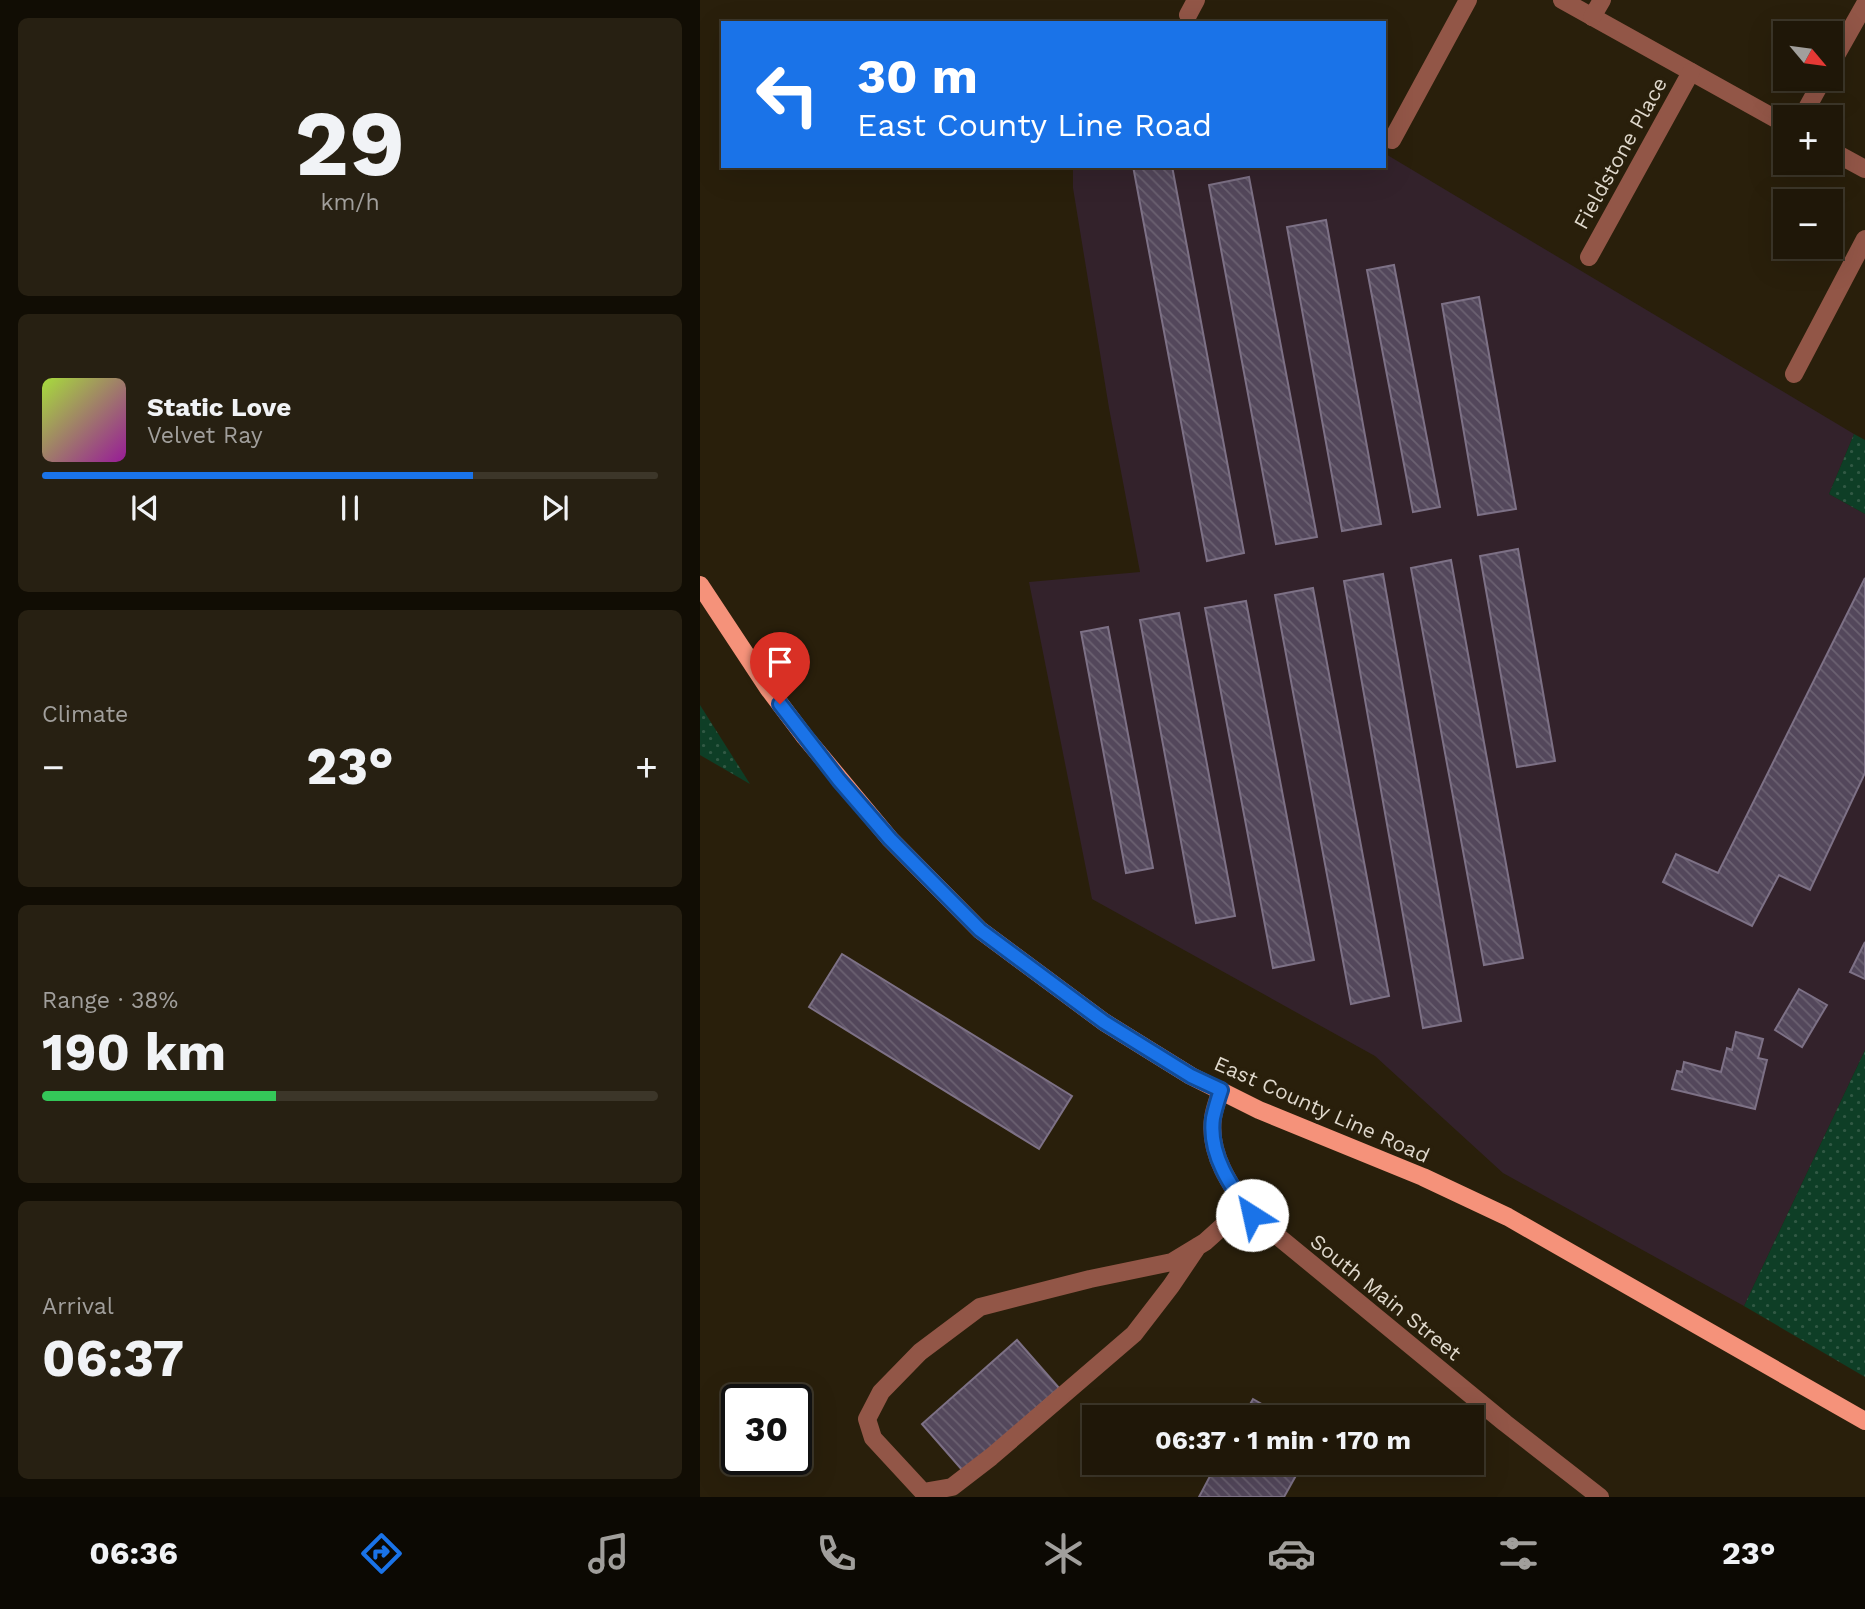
<!DOCTYPE html>
<meta charset="utf-8">
<style>
:root{--surface:#1f1708;--page:#272012;--text:#f1f3f6;--muted:#a19f9c;--line:#3c3629;--accent:#1a73e8}
body{margin:0;font-family:"Work Sans",sans-serif;background:var(--page);color:var(--text);height:100vh;display:flex;flex-direction:column;font-size:26px;white-space:nowrap}
*{box-sizing:border-box;margin:0}
p{font-size:23px;color:var(--muted)}
.icon{flex:none;width:38px;height:38px;fill:none;stroke:currentColor;stroke-width:2;stroke-linecap:round;stroke-linejoin:round}
.map{position:relative;flex:1;overflow:hidden}
.panel{display:flex;flex-direction:column;gap:18px;padding:18px;background:#110d04;width:700px}
.panel>*{flex:none}
.guide{position:absolute;left:21px;top:21px;width:665px;height:147px;border-radius:0px;box-shadow:0 7px 28px #0002,0 0 0 2px var(--line);background:#1a73e8;color:#fff;overflow:hidden}
.needle{width:46px;rotate:119deg}
.buttons{position:absolute;left:1073px;top:21px;display:grid;gap:14px}
.buttons a{display:grid;place-items:center;width:70px;height:70px;border-radius:0px;background:var(--surface);box-shadow:0 7px 28px #0002,0 0 0 2px var(--line);font-size:35px}
.speed{position:absolute;left:21px;top:1384px;display:flex;gap:14px;font-size:35px;font-weight:700;text-align:center}
.speed>*{display:grid;place-content:center;width:91px;height:91px;border-radius:50%;background:var(--surface);box-shadow:0 7px 28px #0002,0 0 0 2px var(--line);line-height:1}
.speed .limit{border:4px solid #111;border-radius:10px;background:#fff;color:#111}
.pin{position:absolute;display:grid;place-items:center;width:60px;height:60px;color:#fff;margin:-72px -30px;border-radius:50% 50% 50% 0;rotate:-45deg;box-shadow:0 0 7px #0007}
.pin .icon{rotate:45deg}
.me{position:absolute;width:77px;margin:-38px;rotate:325deg;stroke-linejoin:round;filter:drop-shadow(0 0 5px #0008)}
.turn{display:flex;align-items:center;gap:24px;height:147px;padding:0 21px;font-size:32px}
.turn .icon{width:91px;height:91px;stroke-width:2.5}
.turn b{display:block;font-size:49px;line-height:60px}
.big{font-size:52px;font-weight:700;line-height:1.1}
.panel .card{flex:1;display:flex;flex-direction:column;justify-content:center;gap:10px;min-width:0;padding:0 24px;border-radius:10px;background:var(--page)}
.panel .dial{align-items:center;gap:0}
.dial b{font-size:91px;line-height:1}
.song{display:flex;align-items:center;gap:21px}
.cover{width:84px;height:84px;border-radius:10px;background:linear-gradient(135deg,hsl(80 70% 55%),hsl(300 70% 35%))}
.played{height:7px;border-radius:4px;background:linear-gradient(90deg,var(--accent) 70%,var(--line) 70%)}
.keys{display:flex;justify-content:space-around;direction:ltr}
.heat{display:flex;justify-content:space-between;align-items:center;font-size:38px;direction:ltr}
.charge{height:10px;border-radius:5px;background:linear-gradient(90deg,#34c759 38%,var(--line) 0)}
.trip{position:absolute;left:382px;top:1405px;width:402px;height:70px;border-radius:0px;background:var(--surface);box-shadow:0 7px 28px #0002,0 0 0 2px var(--line);font-weight:700;line-height:70px;text-align:center}
.tab-bar{display:flex;height:112px;justify-content:space-around;align-items:center;background:#0c0903;color:var(--muted)}
.tab-bar .icon{width:49px;height:49px}
.tab-bar .on{color:var(--accent)}
.tab-bar b{font-size:32px;color:var(--text)}
main{display:flex;flex:1;min-height:0}
.map>svg:first-child{display:block}
.commercial{fill:#33222b}
.green{fill:url(#green-dots)}
.building{fill:url(#building-back-hatch);stroke:#7d7186;stroke-width:2}
.lines{fill:none;stroke-linecap:round;stroke-linejoin:round}
.minor{stroke:#925647;stroke-width:18}
.major{stroke:#f5927a;stroke-width:18}
.route-casing{stroke:#114b97;stroke-width:18}
.route{stroke:#1a73e8;stroke-width:12}
.labels{text-anchor:middle;dominant-baseline:central;stroke-width:7;stroke-linejoin:round;paint-order:stroke}
.street-label{font-size:21px;fill:#dfd8cc;stroke:#291f0b}
</style>
<main>
<section class="panel">
<div class="card dial"><b>29</b><p>km/h</p></div>
<div class="card">
<div class="song"><i class="cover"></i><div><b>Static Love</b><p>Velvet Ray</p></div></div>
<div class="played"></div>
<div class="keys"><svg class="icon" aria-label="previous" viewBox="0 0 24 24"><path d="M18 5L8 12l10 7zM5 5v14"/></svg><svg class="icon" aria-label="pause" viewBox="0 0 24 24"><path d="M8 5v14M16 5v14"/></svg><svg class="icon" aria-label="next" viewBox="0 0 24 24"><path d="M6 5l10 7-10 7zM19 5v14"/></svg></div>
</div>
<div class="card"><p>Climate</p>
<div class="heat"><a>−</a><b class="big">23°</b><a>+</a></div>
</div>
<div class="card"><p>Range · 38%</p><b class="big">190 km</b><div class="charge"></div></div>
<div class="card"><p>Arrival</p><b class="big">06:37</b></div>
</section>
<div class="map">
<svg width="1165" height="1497" viewBox="0 0 1165 1497">
<defs>
<pattern id="green-dots" width="8" height="8" patternUnits="userSpaceOnUse" patternTransform="scale(1.75)"><rect width="8" height="8" fill="#0e3e26"/><path d="M2 2h.1M6 6h.1" fill="none" stroke="#315944" stroke-width="1.8" stroke-linecap="round"/></pattern>
<pattern id="building-back-hatch" width="6" height="6" patternUnits="userSpaceOnUse" patternTransform="scale(1.75)"><rect width="6" height="6" fill="#53475b"/><path d="M-1 5l2 2M0 0l6 6M5-1l2 2" fill="none" stroke="#6b6171"/></pattern>
</defs>
<rect width="100%" height="100%" fill="#291f0b"/>
<polygon class="commercial" points="684,153 1154,434 1129,494 1165,514 1165,1050 1044,1306 803,1173 675,1056 392,899 329,582 440,572 409,408 373,188 373,166 684,166"/>
<g class="green">
<polygon points="1154,434 1165,440 1165,514 1129,494"/>
<polygon points="0,705 50,784 0,755"/>
<polygon points="1165,1050 1165,1377 1044,1306"/>
</g>
<g class="building">
<polygon points="433,166 472,166 544,553 507,561"/>
<polygon points="549,177 617,537 576,544 509,185"/>
<polygon points="626,220 681,524 642,531 587,227"/>
<polygon points="694,265 740,507 713,512 667,270"/>
<polygon points="779,297 816,509 778,515 742,304"/>
<polygon points="818,549 855,761 817,767 780,556"/>
<polygon points="751,560 823,958 784,965 711,568"/>
<polygon points="683,574 761,1021 723,1028 644,581"/>
<polygon points="1165,578 1165,773 1110,890 1079,875 1052,926 963,882 976,854 1018,873"/>
<polygon points="613,588 689,996 651,1004 575,595"/>
<polygon points="546,601 614,960 573,968 505,608"/>
<polygon points="479,613 535,916 496,923 440,620"/>
<polygon points="408,627 453,868 426,873 381,632"/>
<polygon points="1165,942 1165,979 1150,972"/>
<polygon points="142,954 372,1096 339,1149 109,1007"/>
<polygon points="1099,989 1127,1005 1102,1047 1075,1030"/>
<polygon points="1036,1032 1063,1039 1058,1058 1067,1060 1055,1109 972,1089 977,1071 982,1072 984,1062 1021,1072 1027,1048 1032,1050"/>
<polygon points="317,1340 359,1388 264,1472 222,1424"/>
<polygon points="553,1399 586,1418 542,1418"/>
<polygon points="517,1463 603,1463 584,1497 499,1497"/>
</g>
<g class="lines">
<g class="minor">
<polyline points="862,0 1085,124"/>
<polyline points="488,15 496,0"/>
<polyline points="892,17 902,0"/>
<polyline points="1130,66 1165,4"/>
<polyline points="1102,117 1123,79"/>
<polyline points="692,140 768,0"/>
<polyline points="1130,150 1165,169"/>
<polyline points="889,257 991,72"/>
<polyline points="1094,374 1165,239"/>
<path d="M521 1090C518 1099 514 1109 513 1118 508 1154 531 1187 552 1215L805 1423 900 1497"/>
<polyline points="498,1246 471,1286 434,1334 291,1457 252,1487 223,1492 173,1438 167,1419 181,1392 220,1352 280,1307 390,1279 472,1262 505,1242 545,1206"/>
</g>
<polyline class="major" points="0,585 68,688 105,737 190,839 280,930 404,1022 491,1076 559,1110 723,1177 808,1217 1165,1421"/>
</g>
<g class="lines">
<g class="route-casing">
<path id="route" d="M80 704 139 780 190 839 280 930 404 1022 491 1076 521 1090C518 1099 515 1109 513 1118 508 1154 531 1187 552 1215"/>
</g>
<use href="#route" class="route"/>
</g>
<g class="labels">
<g class="street-label">
<text transform="translate(920 153) rotate(-61)">Fieldstone Place</text>
<text transform="translate(622 1109) rotate(24)">East County Line Road</text>
<text transform="translate(686 1297) rotate(39)">South Main Street</text>
</g>
</g>
</svg>
<div class="buttons">
<a><svg class="needle" viewBox="-14 -14 28 28"><path d="M0-13l5 13h-10z" fill="#e53935"/><path d="M0 13l5-13h-10z" fill="#a19f9c"/></svg></a>
<a>+</a>
<a>−</a>
</div>
<div class="speed"><div class="limit">30</div></div>
<div class="pin" style="left:80px;top:704px;background:#d93025"><svg class="icon" aria-label="arrive" viewBox="0 0 24 24"><path d="M6 21V4h12l-3 4 3 4H6"/></svg></div>
<svg class="me" style="left:552px;top:1215px" viewBox="-20 -20 40 40"><circle r="19" fill="#fff"/><path d="M0-13L10 11 0 6-10 11z" fill="#1a73e8"/></svg>
<div class="trip">06:37 · 1 min · 170 m</div>
<div class="guide">
<div class="turn"><svg class="icon" aria-label="left" viewBox="0 0 24 24"><path d="M17 20v-9H6M10 6l-5 5 5 5"/></svg><div><b>30 m</b>East County Line Road</div></div>
</div>
</div>
</main>
<nav class="tab-bar">
<b>06:36</b>
<svg class="icon on" aria-label="directions" viewBox="0 0 24 24"><path d="M12 3l9 9-9 9-9-9zM9 14v-3h6M13 9l2 2-2 2"/></svg>
<svg class="icon" aria-label="music" viewBox="0 0 24 24"><path d="M9 18V5l10-2v13"/><circle cx="6" cy="18" r="3"/><circle cx="16" cy="16" r="3"/></svg>
<svg class="icon" aria-label="phone" viewBox="0 0 24 24"><path d="M5 4h4l2 5-3 2q2 4 5 5l2-3 5 2v4C11 20 4 13 5 4z"/></svg>
<svg class="icon" aria-label="climate" viewBox="0 0 24 24"><path d="M12 3v18M4 7l16 10M4 17L20 7"/></svg>
<svg class="icon" aria-label="car" viewBox="0 0 24 24"><path d="M5 17H2v-5l4-1 3-4h7l3 4 3 1v5h-3M9 17h6M6 11h13"/><circle cx="7" cy="17" r="2"/><circle cx="17" cy="17" r="2"/></svg>
<svg class="icon" aria-label="filters" viewBox="0 0 24 24"><path d="M4 7h16M4 17h16"/><circle cx="9" cy="7" r="2"/><circle cx="15" cy="17" r="2"/></svg>
<b>23°</b>
</nav>
